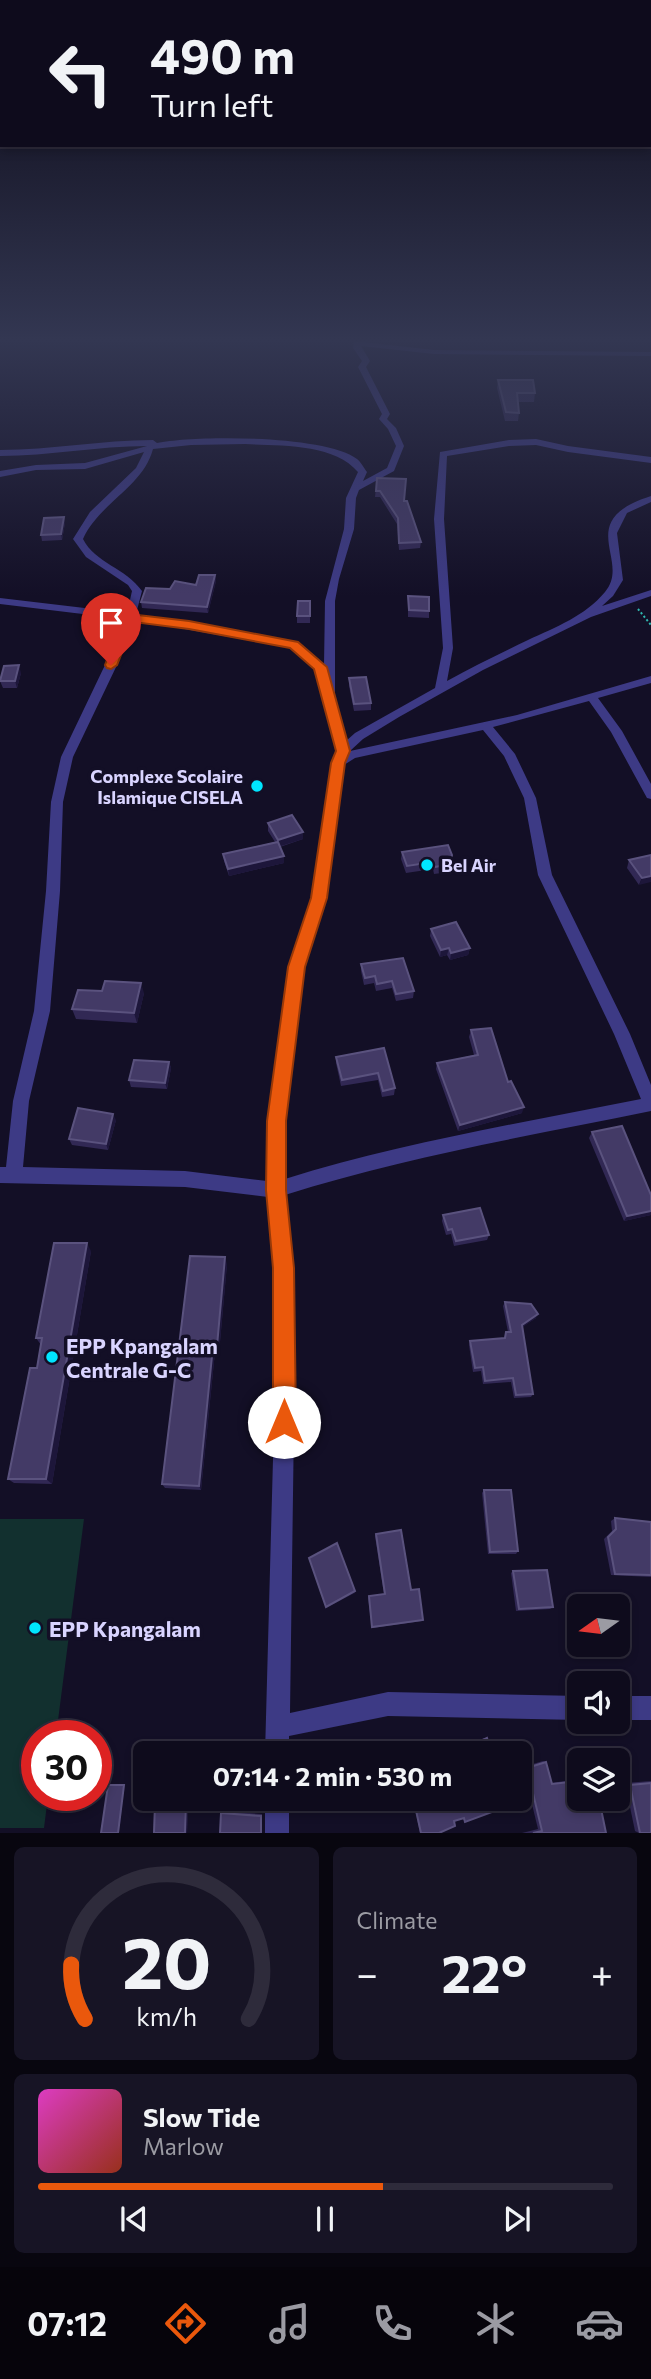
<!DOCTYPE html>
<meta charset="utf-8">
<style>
:root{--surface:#0e0b1c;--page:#171425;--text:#f1f3f6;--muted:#9b9ba3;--line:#2e2b3b;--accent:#ea580c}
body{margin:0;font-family:Commissioner,sans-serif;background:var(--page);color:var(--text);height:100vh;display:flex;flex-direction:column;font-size:26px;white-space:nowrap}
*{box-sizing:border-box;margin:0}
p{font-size:23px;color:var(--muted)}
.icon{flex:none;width:38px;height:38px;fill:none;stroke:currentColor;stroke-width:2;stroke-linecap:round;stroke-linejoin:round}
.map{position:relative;height:1833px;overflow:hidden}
.details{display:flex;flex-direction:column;gap:14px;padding:14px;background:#08060f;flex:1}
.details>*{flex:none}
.top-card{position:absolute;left:0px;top:0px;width:651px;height:147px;box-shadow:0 4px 10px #0003,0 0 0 2px var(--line);background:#0e0b1c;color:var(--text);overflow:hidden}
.needle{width:46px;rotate:256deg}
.controls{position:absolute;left:567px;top:1594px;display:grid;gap:14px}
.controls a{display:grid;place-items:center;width:63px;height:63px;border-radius:10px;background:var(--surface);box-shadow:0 4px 10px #0003,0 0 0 2px var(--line);font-size:35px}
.speed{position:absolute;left:21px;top:1720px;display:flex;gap:14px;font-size:35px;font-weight:700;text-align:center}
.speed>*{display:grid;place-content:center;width:91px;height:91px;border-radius:50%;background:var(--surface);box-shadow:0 4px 10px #0003,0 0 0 2px var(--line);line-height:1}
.speed .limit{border:10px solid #d22;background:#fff;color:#111}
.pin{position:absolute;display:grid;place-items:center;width:60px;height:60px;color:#fff;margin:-72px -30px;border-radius:50% 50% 50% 0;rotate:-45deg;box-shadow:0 0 7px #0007}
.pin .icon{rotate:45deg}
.me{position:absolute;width:77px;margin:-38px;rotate:0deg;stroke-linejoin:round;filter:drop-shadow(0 0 5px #0008)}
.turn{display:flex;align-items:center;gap:24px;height:147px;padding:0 35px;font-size:32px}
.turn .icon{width:91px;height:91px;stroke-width:2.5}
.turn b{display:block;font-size:49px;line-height:60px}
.big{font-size:52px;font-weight:700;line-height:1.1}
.details .tile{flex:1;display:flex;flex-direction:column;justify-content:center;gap:10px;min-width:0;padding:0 24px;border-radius:10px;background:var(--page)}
.details .dial{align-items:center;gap:0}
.dial svg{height:182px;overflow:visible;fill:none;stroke:var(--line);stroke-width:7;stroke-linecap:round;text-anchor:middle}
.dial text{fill:var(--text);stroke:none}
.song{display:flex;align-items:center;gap:21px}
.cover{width:84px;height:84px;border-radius:10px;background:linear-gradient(135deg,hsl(310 70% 55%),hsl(10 70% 35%))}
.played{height:7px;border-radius:4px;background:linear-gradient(90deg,var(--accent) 60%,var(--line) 60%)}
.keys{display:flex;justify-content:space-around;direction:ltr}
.heat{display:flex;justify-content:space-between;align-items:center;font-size:38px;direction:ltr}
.details .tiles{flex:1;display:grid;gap:14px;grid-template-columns:1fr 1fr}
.tile:last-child{grid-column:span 2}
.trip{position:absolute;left:133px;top:1741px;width:399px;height:70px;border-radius:10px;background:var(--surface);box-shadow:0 4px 10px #0003,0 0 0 2px var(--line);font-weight:700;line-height:70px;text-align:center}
.menu{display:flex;height:112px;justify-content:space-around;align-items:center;background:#06040b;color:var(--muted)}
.menu .icon{width:49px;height:49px}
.menu .selected{color:var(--accent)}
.menu b{font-size:32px;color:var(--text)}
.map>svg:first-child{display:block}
.green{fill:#12302f}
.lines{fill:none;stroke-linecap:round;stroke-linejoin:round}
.path{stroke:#2fb8b0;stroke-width:2;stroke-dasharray:2 2.5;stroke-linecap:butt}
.street{fill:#3d3a85;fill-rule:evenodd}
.wall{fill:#312854}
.shaded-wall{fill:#1d163a}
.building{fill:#433a66;stroke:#5a527e;stroke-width:2}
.route{fill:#ea580c;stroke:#983908;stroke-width:2}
.poi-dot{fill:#00e5ff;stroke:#130f26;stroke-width:2.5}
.labels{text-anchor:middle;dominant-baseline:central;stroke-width:7;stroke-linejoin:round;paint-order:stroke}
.poi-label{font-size:18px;font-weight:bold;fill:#d9d4ff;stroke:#130f26;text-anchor:end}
.near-poi-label{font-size:21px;font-weight:bold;fill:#d9d4ff;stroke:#130f26;text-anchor:start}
</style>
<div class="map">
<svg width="651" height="1833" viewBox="0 0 651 1833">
<rect width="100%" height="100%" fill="#130f26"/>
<polygon class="green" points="0,1519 84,1519 56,1736 37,1736 37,1796 48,1796 44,1828 0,1828"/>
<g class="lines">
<polyline class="path" points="638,609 651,625"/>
<g class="street">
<path d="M354 341 434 350 651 352V356L434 354 361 346 370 361 366 367 390 414 387 419 396 428 404 446 394 471 359 490 356 498 354 529 339 579 335 601V700L346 741 355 733 435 688 443 648 434 519 440 452 509 440 536 439 568 446 651 457V463L568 452 536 445 509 446 447 456 444 519 453 648 447 681C474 666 501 653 528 640 556 627 585 616 605 592 632 560 572 521 651 496V502L627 513 617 533 623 580 613 596 602 606 651 590V596L591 617 483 670 399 717 363 739 350 751 517 715 651 676V683L598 698 622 731 651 784V799L647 798 611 732 589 701 493 727 515 754 536 798 552 875 630 1034 651 1085V1111C529 1136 404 1157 285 1195L293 1267 294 1422 290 1713 388 1692 579 1696V1720L388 1716 289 1736V1754H265L274 1422 275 1267 268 1197 185 1187 0 1183V1167H6L13 1101 34 1011 46 891 51 802 61 757 105 665 124 619 0 604V598L127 613 132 591 128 585 86 557 73 539 90 512 136 468 144 452 85 469 36 470 0 477V471L36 465 85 463 147 446C98 446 49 456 0 456V450C51 450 102 440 153 440L157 443C196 435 325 435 357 459 361 462 364 468 367 472L363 481 387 468 396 446 388 429 379 419 382 414 358 367 362 361 353 348ZM245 444C280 446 334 443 358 472L346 498 344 529 325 601 324 665 298 643 136 614 142 591C126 568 95 563 83 539 99 503 143 487 153 449L191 445ZM134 620 291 648 315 668 337 751 332 763 312 898 290 967 268 1121 267 1181 185 1171 23 1167 29 1101 50 1011 60 891 63 802 73 757 117 665ZM483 730 504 756 524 798 538 875 614 1034 641 1099C521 1123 401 1143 285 1179L284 1121 304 967 326 898 344 765 355 758Z"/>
<rect x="618" y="1696" width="33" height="24"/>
<rect x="265" y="1799" width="24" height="34"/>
</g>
</g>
<g class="wall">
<polygon points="498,380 535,393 534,402 518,402 519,413 518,421 505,421 497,388"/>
<polygon points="377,478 404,501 421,542 420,548 399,550 397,524 380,497 375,497"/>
<polygon points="65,523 62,540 42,541 41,535"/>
<polygon points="215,575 216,581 208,613 142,608 141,602 170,589 196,585"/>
<polygon points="408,596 429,611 429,618 408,617"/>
<polygon points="310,601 310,623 297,623 297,616"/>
<polygon points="21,673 17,688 3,688 0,681"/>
<polygon points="349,678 371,703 371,710 354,711 349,686"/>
<polygon points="268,823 303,839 280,847 284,863 229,876 224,861 223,854 275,842 268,831"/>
<polygon points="402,852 452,855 449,872 434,874 433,869 406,873 401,859"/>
<polygon points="651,855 639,885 627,868 629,860"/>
<polygon points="431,929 470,948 468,955 450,960 447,955 440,957 430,936"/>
<polygon points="361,964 414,991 413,998 396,1001 392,988 376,991 374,983 364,985 361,971"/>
<polygon points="144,993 137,1023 76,1019 72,1009"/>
<polygon points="471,1030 508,1082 522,1113 458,1131 436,1069 437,1063 474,1055 469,1037"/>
<polygon points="384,1048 395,1088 394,1095 382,1097 378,1080 341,1086 336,1063 336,1057"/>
<polygon points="169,1062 171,1068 167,1089 131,1087 129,1080"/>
<polygon points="116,1120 108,1150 72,1145 69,1139"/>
<polygon points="592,1132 651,1195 651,1215 624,1221 589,1138"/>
<polygon points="443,1215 489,1235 487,1240 454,1246 451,1234 446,1235 442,1221"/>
<polygon points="91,1251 52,1484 14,1483 8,1479 37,1368 41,1345 36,1338"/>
<polygon points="227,1264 219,1353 215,1352 201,1490 165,1488 162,1484"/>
<polygon points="505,1302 536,1318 522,1327 533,1394 531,1397 514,1398 511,1382 483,1384 481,1371 473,1372 469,1345 470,1341 504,1338 506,1332 508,1332 503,1306"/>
<polygon points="484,1490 518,1551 516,1554 488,1554 482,1493"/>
<polygon points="615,1518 651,1522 651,1577 611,1575 604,1539 612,1531 611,1521"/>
<polygon points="376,1534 411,1590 423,1620 422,1621 372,1628 368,1598 369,1596 384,1594 375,1536"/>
<polygon points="513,1571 553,1607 550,1609 516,1611 511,1573"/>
<polygon points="484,1738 487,1738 492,1754 461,1754 460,1749"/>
<polygon points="543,1761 546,1762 551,1783 579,1779 579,1799 606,1833 522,1833 538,1829 523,1767"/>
<polygon points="651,1781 651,1833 639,1833 635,1831 625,1783"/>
<polygon points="428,1799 500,1799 465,1822 463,1819 454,1821 439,1833 420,1833 414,1805"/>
<polygon points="188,1801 187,1833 155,1804 158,1803"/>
<polygon points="223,1811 262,1814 262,1833 221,1813"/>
</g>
<g class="shaded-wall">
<polygon points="64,517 65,523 62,540 61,534"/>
<polygon points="215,575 216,581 208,613 207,607"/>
<polygon points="19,665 21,673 17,688 15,681"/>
<polygon points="303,832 303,839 278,847 278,840"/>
<polygon points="284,856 284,863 229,876 228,869"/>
<polygon points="651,876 651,882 639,885 642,878"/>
<polygon points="449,948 447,955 440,957 441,950"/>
<polygon points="470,948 468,955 450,960 451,953"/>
<polygon points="141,983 144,993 137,1023 134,1013"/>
<polygon points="169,1062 171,1068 167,1089 165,1083"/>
<polygon points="524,1107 522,1113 458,1131 460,1125"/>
<polygon points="113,1114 116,1120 108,1150 106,1144"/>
<polygon points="651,1211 651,1215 624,1221 627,1216"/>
<polygon points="87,1243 91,1251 52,1484 46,1479"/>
<polygon points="225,1257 227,1264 219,1353 217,1346"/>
<polygon points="538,1314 536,1318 520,1329 522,1325"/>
<polygon points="213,1346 215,1352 201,1490 199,1486"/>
<polygon points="355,1591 355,1593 326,1608 326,1607"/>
<polygon points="125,1784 119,1833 118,1833 124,1785"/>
<polygon points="188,1801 187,1833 185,1833 186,1802"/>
</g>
<g class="building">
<polygon points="498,380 533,380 535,393 517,393 519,413 506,412"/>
<polygon points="377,478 406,479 404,501 407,501 421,542 399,543 398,518 380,491 376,491"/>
<polygon points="64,517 61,534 41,535 44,518"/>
<polygon points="199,575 215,575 207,607 141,602 146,588 170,589 175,581 196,585"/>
<polygon points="408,596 429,597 429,611 409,610"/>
<polygon points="298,601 310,601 310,616 297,616"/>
<polygon points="19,665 15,681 0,681 4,666"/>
<polygon points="366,677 371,703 354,704 349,678"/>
<polygon points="292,815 303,832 278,840 268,823"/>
<polygon points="278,842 284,856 228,869 223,854"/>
<polygon points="448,845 452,855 450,864 435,867 433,862 407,866 402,852"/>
<polygon points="651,855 651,876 642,878 629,860"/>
<polygon points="456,922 470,948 451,953 449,948 441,950 431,929"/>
<polygon points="403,958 414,991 396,994 392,981 377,984 375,976 365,978 361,964"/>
<polygon points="105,981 141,983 134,1013 72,1009 78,990 102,991"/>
<polygon points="491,1028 508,1082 511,1081 524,1107 460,1125 437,1063 478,1055 471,1030"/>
<polygon points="384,1048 395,1088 383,1091 378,1073 342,1080 336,1057"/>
<polygon points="134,1060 169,1062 165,1083 129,1080"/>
<polygon points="78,1108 113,1114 106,1144 69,1139"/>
<polygon points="622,1126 651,1195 651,1211 627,1216 592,1132"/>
<polygon points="480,1208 489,1235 456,1241 452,1229 448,1230 443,1215"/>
<polygon points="54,1243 87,1243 46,1479 8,1479 30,1368 37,1368 42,1338 36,1338"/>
<polygon points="190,1256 225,1257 217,1346 213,1346 199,1486 162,1484"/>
<polygon points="505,1302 531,1304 538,1314 522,1325 533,1394 516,1395 513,1378 485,1381 483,1367 475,1368 470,1341 505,1338 506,1332 511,1332"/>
<polygon points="484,1490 511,1490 518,1551 490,1552"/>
<polygon points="615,1518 651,1522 651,1575 615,1574 608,1537 616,1529"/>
<polygon points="401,1530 411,1590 419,1589 423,1620 372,1627 369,1596 385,1594 376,1534"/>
<polygon points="337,1543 355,1591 326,1607 309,1558"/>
<polygon points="547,1570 553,1607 519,1609 513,1571"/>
<polygon points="487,1738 492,1754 463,1754 462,1750"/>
<polygon points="546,1762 552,1784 579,1781 579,1799 599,1799 606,1833 533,1833 542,1831 527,1768"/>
<polygon points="651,1783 651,1833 640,1833 630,1785"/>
<polygon points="108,1785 124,1785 118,1833 101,1833"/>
<polygon points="434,1799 500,1799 503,1808 465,1822 464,1818 454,1821 455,1826 439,1833 421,1833 415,1806"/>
<polygon points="186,1802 185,1833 154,1833 155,1804"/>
<polygon points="221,1813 261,1816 261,1833 220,1833"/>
</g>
<linearGradient id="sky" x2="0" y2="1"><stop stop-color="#0a0815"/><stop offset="0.57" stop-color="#333752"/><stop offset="1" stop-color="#333752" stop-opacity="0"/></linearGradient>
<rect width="651" height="596" fill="url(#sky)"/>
<polygon class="route" points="129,614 189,621 298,642 327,667 350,751 345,763 327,898 305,967 286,1121 286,1190 294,1268 296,1422 292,1430 284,1433 276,1430 273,1422 273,1268 266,1190 267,1121 288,967 311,898 331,763 336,751 314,669 290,648 189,629 134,622 117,665 111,669 107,668 105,665 123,617"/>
<g class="poi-dot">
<circle cx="257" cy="786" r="7"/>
<circle cx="427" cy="865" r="7"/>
<circle cx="52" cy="1357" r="7"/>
<circle cx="35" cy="1628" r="7"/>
</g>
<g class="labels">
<g class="poi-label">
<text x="243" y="776">Complexe Scolaire<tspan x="243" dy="21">Islamique CISELA</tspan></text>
<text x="441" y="865" text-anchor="start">Bel Air</text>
</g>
<g class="near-poi-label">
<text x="66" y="1345">EPP Kpangalam<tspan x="66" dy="24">Centrale G-C</tspan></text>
<text x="49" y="1628">EPP Kpangalam</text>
</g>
</g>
</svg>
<div class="controls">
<a><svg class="needle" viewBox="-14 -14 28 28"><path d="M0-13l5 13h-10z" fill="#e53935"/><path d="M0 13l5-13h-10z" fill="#9b9ba3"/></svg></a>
<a><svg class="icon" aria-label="sound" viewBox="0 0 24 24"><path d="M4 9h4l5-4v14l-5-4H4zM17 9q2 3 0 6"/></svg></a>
<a><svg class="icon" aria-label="layers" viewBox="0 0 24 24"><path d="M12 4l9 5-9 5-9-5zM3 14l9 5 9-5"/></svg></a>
</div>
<div class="speed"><div class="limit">30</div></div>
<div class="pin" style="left:111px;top:665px;background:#d93025"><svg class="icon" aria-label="arrive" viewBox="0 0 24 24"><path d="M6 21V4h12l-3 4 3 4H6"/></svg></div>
<svg class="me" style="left:284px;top:1422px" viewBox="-20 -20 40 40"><circle r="19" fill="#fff"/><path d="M0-13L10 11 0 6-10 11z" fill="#ea580c"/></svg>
<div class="trip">07:14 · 2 min · 530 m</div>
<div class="top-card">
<div class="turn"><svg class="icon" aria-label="left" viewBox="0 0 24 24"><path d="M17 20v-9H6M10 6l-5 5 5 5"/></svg><div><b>490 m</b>Turn left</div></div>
</div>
</div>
<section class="details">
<div class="tiles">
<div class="tile dial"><svg viewBox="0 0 100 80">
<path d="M14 69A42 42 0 1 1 86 69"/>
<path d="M14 69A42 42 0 0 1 8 45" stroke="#ea580c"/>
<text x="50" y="56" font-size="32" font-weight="700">20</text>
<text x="50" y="72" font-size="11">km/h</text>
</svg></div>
<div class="tile"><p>Climate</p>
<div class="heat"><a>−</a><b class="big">22°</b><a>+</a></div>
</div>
<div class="tile">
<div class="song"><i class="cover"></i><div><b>Slow Tide</b><p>Marlow</p></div></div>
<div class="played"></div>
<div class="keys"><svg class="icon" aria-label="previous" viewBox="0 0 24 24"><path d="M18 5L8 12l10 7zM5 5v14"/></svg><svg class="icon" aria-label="pause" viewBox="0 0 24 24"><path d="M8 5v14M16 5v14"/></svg><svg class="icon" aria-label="next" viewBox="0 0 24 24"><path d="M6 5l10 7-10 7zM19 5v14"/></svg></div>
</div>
</div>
</section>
<nav class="menu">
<b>07:12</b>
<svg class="icon selected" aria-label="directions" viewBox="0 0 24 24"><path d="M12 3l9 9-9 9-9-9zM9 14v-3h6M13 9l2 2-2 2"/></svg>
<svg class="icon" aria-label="music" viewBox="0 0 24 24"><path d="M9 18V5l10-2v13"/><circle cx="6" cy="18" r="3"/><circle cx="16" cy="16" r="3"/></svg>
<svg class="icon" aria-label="phone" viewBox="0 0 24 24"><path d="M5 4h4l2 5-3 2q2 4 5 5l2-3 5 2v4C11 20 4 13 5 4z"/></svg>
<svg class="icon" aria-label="climate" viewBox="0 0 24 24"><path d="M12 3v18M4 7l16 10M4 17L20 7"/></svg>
<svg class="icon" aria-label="car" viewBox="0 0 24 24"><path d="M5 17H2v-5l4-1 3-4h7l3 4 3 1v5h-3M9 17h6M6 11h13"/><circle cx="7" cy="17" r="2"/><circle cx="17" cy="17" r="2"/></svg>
</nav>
